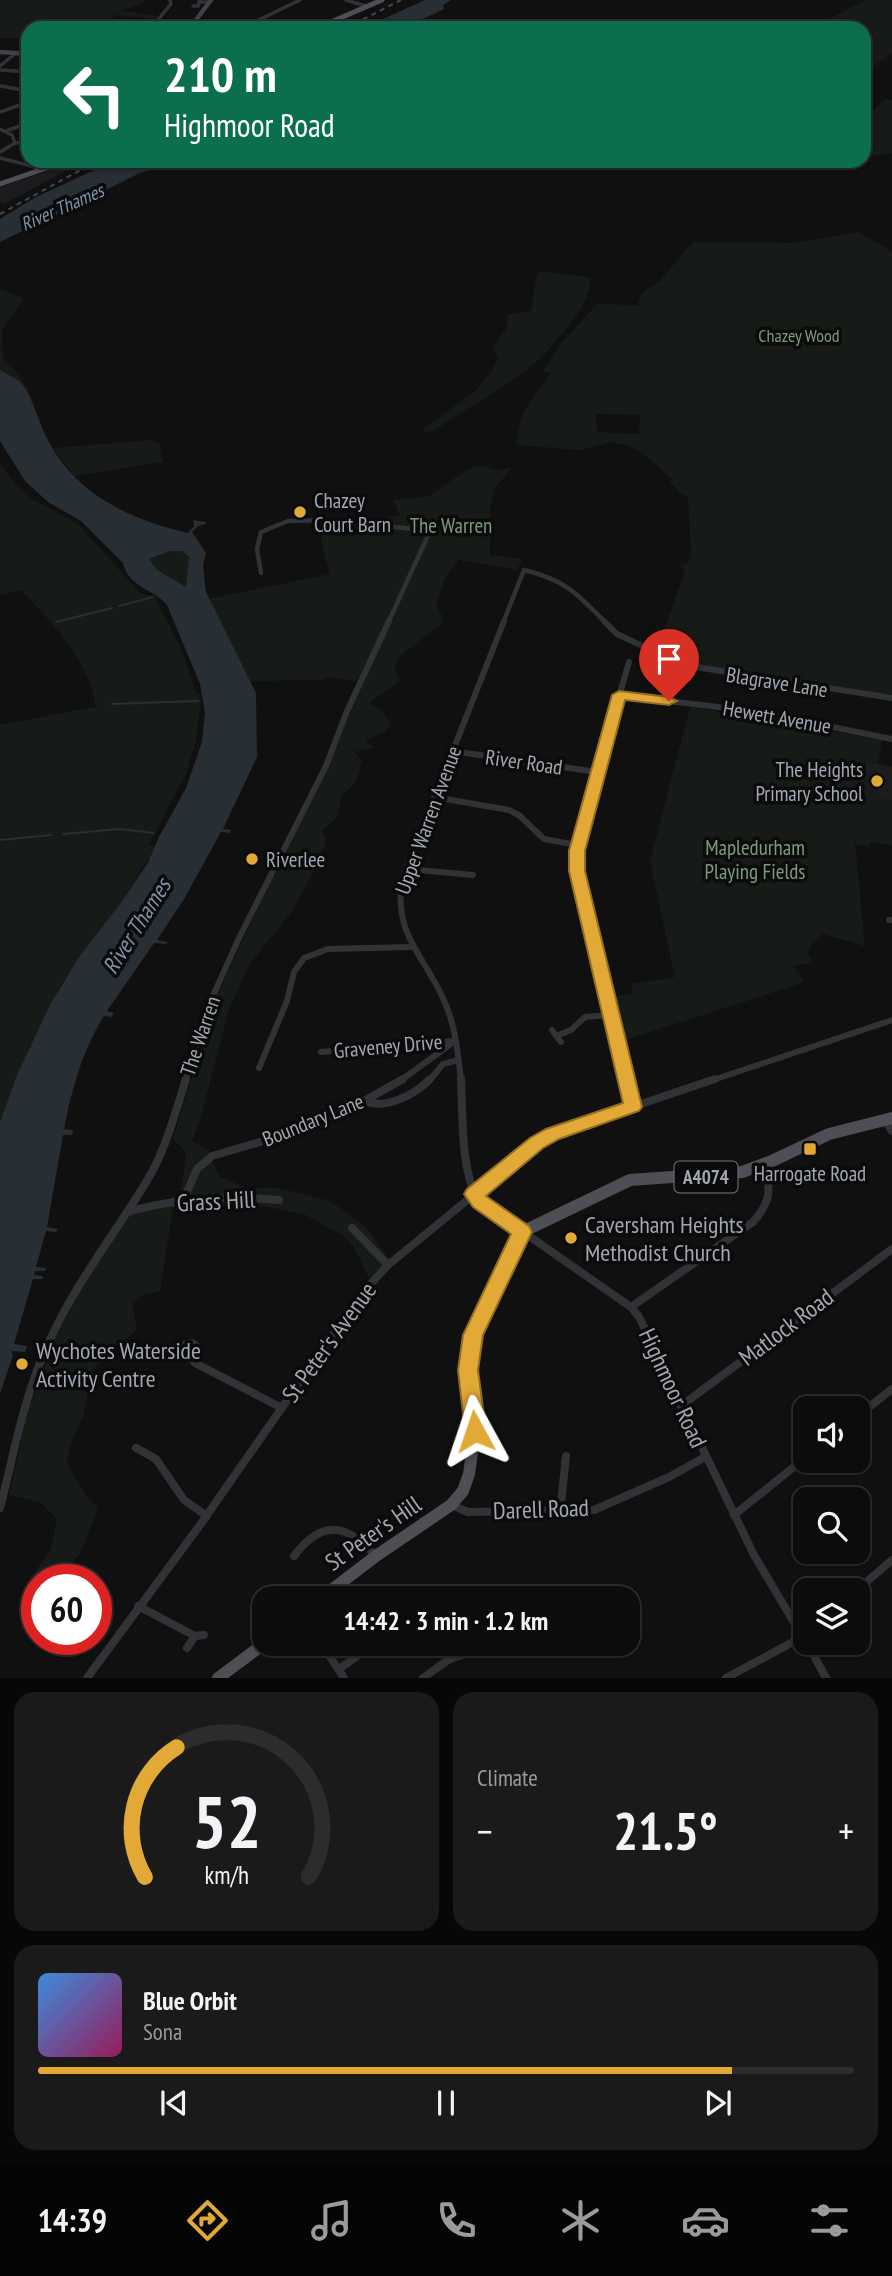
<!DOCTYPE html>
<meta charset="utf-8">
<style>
:root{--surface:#0c0c0d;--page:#1a1a1b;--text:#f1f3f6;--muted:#9a9b9d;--line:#2c2c2e;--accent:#e3a936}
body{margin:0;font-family:"PT Sans Narrow",sans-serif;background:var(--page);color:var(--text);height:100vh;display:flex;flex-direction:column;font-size:26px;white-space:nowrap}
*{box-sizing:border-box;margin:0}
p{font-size:23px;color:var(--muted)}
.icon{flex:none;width:38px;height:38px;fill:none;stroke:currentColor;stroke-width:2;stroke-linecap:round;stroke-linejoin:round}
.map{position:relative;height:1678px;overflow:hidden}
.side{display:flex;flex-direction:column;gap:14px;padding:14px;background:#070707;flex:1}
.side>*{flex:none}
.hud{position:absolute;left:21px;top:21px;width:850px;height:147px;border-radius:21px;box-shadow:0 2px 5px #0004,0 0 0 2px var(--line);background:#0b6e4f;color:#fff;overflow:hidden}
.tools{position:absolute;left:793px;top:1396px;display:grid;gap:14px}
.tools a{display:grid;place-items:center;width:77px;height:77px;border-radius:14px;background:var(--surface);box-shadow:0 2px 5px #0004,0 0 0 2px var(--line);font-size:35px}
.speed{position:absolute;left:21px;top:1564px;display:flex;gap:14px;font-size:35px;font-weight:700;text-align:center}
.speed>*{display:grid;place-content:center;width:91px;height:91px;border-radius:50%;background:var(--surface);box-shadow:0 2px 5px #0004,0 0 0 2px var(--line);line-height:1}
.speed .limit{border:10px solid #d22;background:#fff;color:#111}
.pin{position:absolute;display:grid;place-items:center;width:60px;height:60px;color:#fff;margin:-72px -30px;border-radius:50% 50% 50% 0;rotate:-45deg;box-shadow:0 0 7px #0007}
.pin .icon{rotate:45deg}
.me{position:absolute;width:77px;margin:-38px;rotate:355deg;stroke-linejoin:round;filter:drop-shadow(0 0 5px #0008)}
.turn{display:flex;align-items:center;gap:24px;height:147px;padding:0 28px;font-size:32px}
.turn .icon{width:91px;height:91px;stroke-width:2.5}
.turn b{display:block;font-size:49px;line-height:60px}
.big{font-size:52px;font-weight:600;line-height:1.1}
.side .card{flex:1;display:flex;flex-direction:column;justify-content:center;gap:10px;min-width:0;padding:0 24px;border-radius:21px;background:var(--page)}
.side .dial{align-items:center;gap:0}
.dial svg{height:182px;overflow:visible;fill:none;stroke:var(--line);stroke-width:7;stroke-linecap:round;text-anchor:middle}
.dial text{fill:var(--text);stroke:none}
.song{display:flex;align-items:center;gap:21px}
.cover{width:84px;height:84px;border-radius:10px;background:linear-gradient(135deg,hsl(210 70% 55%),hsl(330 70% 35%))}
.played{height:7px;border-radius:4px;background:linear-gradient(90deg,var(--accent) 85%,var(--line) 85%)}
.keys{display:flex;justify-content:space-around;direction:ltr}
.heat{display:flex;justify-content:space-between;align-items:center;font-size:38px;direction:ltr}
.side .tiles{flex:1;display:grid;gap:14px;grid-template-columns:1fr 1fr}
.card:last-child{grid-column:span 2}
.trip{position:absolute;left:252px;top:1586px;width:388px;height:70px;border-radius:21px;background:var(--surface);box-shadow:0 2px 5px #0004,0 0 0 2px var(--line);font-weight:600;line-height:70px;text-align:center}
.dock{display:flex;height:112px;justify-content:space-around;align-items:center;background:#050505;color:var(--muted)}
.dock .icon{width:49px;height:49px}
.dock .selected{color:var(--accent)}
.dock b{font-size:32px;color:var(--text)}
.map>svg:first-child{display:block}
.built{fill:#1c1c1e}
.green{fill:#171b17;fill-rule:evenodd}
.water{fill:#272e34;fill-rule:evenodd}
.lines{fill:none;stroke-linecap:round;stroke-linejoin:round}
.stream{stroke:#272e34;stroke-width:2}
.street-far3{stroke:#313236;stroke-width:3.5}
.street-far2{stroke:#313236;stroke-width:4.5}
.street-far1{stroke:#313236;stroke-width:6}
.street{stroke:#313236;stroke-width:8}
.secondary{stroke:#3f4146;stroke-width:4.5}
.primary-far1{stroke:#4d4f55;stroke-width:5}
.primary{stroke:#4d4f55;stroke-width:12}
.rail{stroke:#44464b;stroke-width:2;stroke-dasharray:5 4.5;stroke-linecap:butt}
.route{fill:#e3a936;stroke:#946e23;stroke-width:2}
.poi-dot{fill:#e3a936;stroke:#0b0b0c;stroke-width:2.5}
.labels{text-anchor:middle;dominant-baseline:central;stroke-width:7;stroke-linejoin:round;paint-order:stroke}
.far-park-label{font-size:18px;fill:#7a9b7c;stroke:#0b0b0c}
.far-water-label{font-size:19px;font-style:italic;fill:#7b94aa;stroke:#0b0b0c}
.shield{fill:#0b0b0c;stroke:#757880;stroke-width:2}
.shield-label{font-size:19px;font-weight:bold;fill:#a2a7b1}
.poi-label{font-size:21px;fill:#a2a7b1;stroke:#0b0b0c;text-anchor:start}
.park-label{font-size:21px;fill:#7a9b7c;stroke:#0b0b0c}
.street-label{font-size:21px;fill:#a2a7b1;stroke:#0b0b0c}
.water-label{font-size:23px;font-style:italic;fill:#7b94aa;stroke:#0b0b0c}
.near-street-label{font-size:24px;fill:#a2a7b1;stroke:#0b0b0c}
.near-poi-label{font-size:24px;fill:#a2a7b1;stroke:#0b0b0c;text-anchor:start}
</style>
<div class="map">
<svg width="892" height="1678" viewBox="0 0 892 1678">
<rect width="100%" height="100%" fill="#101011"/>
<g class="built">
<polygon points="79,161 84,161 4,204 0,203 0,187"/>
<polygon points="865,760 892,767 892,800 860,795"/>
</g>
<g class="green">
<polygon points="0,0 142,0 147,1 121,11 158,16 155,19 115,15 106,28 28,28 28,38 0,38"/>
<polygon points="866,0 892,0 892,53 874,66 865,65 864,28 811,28"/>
<polygon points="886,99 892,100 892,153 865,157 865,114 869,115"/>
<path d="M859 232 892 252V698L681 663 656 652 685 572 681 566 688 563 691 555 688 496 681 494 669 481 674 480 641 452 626 445 610 442 580 450 516 445C521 408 530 402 551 373L543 371 560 345 597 304 638 305 642 293 660 281 693 242 792 243ZM595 414 640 415 639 434 598 432Z"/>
<path d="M542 271 591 278C589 299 578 315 565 330 555 341 546 354 535 363 503 390 465 408 431 433L421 431 475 391 492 371 498 358 492 348 506 329 508 314 531 311 537 274Z"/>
<path d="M0 289 24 298 2 329 3 359C19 374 32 390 35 412L21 383 0 370Z"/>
<polygon points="152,440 159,443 163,462 74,476 53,448"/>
<path d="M0 464 16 485 32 499 78 524 141 594 159 597 156 599 181 649 197 695 200 694 201 698 196 740 186 774 150 842 149 845 156 846 120 904 60 986 17 1075 0 1122V725L99 706 95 704C93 665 46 616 21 590L0 595Z"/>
<path d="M482 466 495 470 512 468 494 489 490 508V555L523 559 517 570 459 560 446 576 436 604 443 618 442 624 401 655 394 668 400 679C391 690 378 693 369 704L381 710 391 723 384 732 365 741 375 748 354 752 362 760 356 782 341 796 338 816 322 831 326 838 321 859 290 914 251 962 229 1009 201 1117 192 1141 207 1149 219 1176 248 1189 274 1187 330 1201 366 1227 390 1260 369 1278 353 1245 344 1236 306 1215 268 1207 173 1208 160 1291 141 1296 132 1303 137 1329 93 1369 84 1414 69 1449 67 1463 87 1497 98 1508 80 1554 57 1576 29 1580 51 1549 57 1519 40 1502 9 1495 28 1411 55 1338 97 1261 129 1215 158 1208 181 1192 186 1153 173 1139 216 998 362 682 325 677 323 680 250 681 209 599 330 574 321 541 323 521 387 526 363 519 400 516 394 500 429 496 470 468Z"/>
<polygon points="171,551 182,551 189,557 186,587 157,570 149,559"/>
<polygon points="690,707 882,740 878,763 865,760 863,774 879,776 878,796 863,794 864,774 860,795 892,800 892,845 870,842 869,846 855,844 865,946 823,934 810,947 808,954 812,963 793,966 805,982 622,1041 612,997 633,993 631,984 675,977 650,861"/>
</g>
<g class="water">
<path d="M425 0H451L443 5 444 9C418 23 392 28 363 28Z"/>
<polygon points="114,161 177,161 140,173 0,242 0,219 36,197"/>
<path d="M0 370C6 374 13 377 19 381 30 390 40 426 48 440 75 494 131 520 188 533L194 526 193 520 206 522V524L198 526 192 532 206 553 203 566 206 592 256 693 257 757 223 829 231 830 230 833 221 832 184 899 157 940 168 942 166 944 154 943 107 1011 114 1013 111 1017 104 1016C82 1051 72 1089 64 1129L73 1130 72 1135H63L47 1227 58 1229 56 1232 46 1231 36 1267 46 1268 45 1271H35L34 1275 43 1276V1279H33L14 1344 27 1346 25 1352 11 1351 13 1355 0 1394V1122L17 1075 51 1003 79 957 120 904 147 864 159 837 186 788 202 742 205 712 200 684 167 605C154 589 128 587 123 563L81 521 48 502 25 481 0 441ZM171 551H182L189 557 186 587 157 570 149 559Z"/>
</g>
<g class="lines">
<g class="stream">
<polyline points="119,606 153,597"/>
<polyline points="56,622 112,608"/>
<polyline points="112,704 198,701"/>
<polyline points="63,834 120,829 154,833"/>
<polyline points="0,840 51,835"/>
</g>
<g class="street-far3">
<polyline points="346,0 366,6"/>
<polyline points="199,2 210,2"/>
<polyline points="193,6 198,6 200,0"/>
<polyline points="151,28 171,4 170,0"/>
<polyline points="242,28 300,0"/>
<polyline points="0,66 16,53"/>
<polyline points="0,70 28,72"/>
<polyline points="1,86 28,91"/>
<polyline points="0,112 28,102"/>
<polyline points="0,129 12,135 15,143"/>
<polyline points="6,131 28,123"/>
<polyline points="15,143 28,142"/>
<polyline points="0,152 15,143"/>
<polyline points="0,158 43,169"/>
</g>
<g class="street-far2">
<polyline points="261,573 257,549 261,532 288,521 333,520 430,531 388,623"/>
<path d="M503 623 524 570C565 580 577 593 606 623"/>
</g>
<g class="street-far1">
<polyline points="604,621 617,634 683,665 892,698"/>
<polyline points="619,695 759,712 892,739"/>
<polyline points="452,751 597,772"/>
<polyline points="434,797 509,810 520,816 544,839 577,845"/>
<polyline points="407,869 473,875"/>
<polyline points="889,920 892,920"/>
<polyline points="552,1030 561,1042"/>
<polyline points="556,1036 571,1030 585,1017 610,1015"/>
<polyline points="321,1052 453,1041"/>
<polyline points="259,1068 287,1001 294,972 304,958 328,949 412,947"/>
<polyline points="185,1081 212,998 240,936 326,766 347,711 389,621"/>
<polyline points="400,1081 455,1041"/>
<polyline points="429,1081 443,1064 458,1060"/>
<path d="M461 1081C458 1052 455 1022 442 996 421 952 394 933 402 880L504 621"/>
<polyline points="627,1081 582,896 576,858 597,772 629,662"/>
<polyline points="710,1081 892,1020"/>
</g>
<g class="street">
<path d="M461 1079C463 1113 460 1175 480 1202L631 1307 639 1317 754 1555 805 1641"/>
<polyline points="626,1079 633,1107"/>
<path d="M364 1101C385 1110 415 1095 430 1079"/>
<polyline points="885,1120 892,1131"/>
<polyline points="183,1201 197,1169 212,1156 284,1135 364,1101 403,1079"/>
<path d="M127 1212C177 1198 227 1195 279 1200"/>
<polyline points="352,1228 388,1265"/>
<path d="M631 1307 753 1222C770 1203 772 1190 764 1166"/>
<circle cx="190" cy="1351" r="8"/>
<polyline points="192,1358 195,1363 282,1408"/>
<polyline points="681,1406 892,1249"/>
<polyline points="858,1416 892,1389"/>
<polyline points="136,1448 156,1459 184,1500 207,1516"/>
<polyline points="451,1505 468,1512 594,1510 669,1477 705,1457"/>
<path d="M0 1508C14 1453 24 1396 48 1344 74 1285 115 1234 148 1179 166 1149 175 1113 186 1079"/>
<polyline points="560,1512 566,1456"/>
<polyline points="734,1515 805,1458"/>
<path d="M294 1556C322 1519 346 1523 376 1556"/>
<polyline points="856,1591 892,1560"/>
<polyline points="138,1606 195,1636 204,1635"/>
<polyline points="321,1643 344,1678"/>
<polyline points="807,1643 826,1678"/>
<polyline points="187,1648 195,1636"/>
<polyline points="339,1669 356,1657"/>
<polyline points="87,1678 200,1525 362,1293 388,1265 537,1143 552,1134 715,1079"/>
<polyline points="423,1678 448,1660 493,1643"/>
<polyline points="726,1678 804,1636"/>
</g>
<g class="secondary">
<polyline points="190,28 211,0"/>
<polyline points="0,52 28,54"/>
</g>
<g class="primary-far1">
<polyline points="317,28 382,0"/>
<polyline points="0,184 67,161"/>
</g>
<g class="primary">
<polyline points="321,1598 376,1556 451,1505 463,1491 469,1474 475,1431 468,1370 473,1335 522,1232 630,1180 742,1172 772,1161 829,1134 892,1118"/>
<polyline points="218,1678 265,1643"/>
</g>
<g class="rail">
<polyline points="346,28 401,0"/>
<polyline points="0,214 97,161"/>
</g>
</g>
<polygon class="route" points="619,691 669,697 677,701 669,705 625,700 585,851 585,871 642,1107 639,1111 559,1139 543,1148 486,1196 529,1226 532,1232 483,1335 478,1370 486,1431 483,1437 475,1440 468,1437 465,1431 458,1370 463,1335 511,1234 473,1207 464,1194 467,1189 530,1138 546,1129 623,1103 569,871 569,851 612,695"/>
<g class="poi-dot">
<circle cx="300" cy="512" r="7"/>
<circle cx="877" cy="781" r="7"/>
<circle cx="252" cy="859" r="7"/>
<rect x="803" y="1142" width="14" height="14" rx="3.5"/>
<circle cx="571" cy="1238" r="7"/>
<circle cx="22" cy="1364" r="7"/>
</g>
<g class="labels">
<g class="far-park-label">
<text x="799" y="335">Chazey Wood</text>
</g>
<g class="far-water-label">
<text transform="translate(62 207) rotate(-24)">River Thames</text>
</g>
<rect class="shield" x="674.5" y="1161.5" width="63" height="31" rx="5"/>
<g class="shield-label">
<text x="706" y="1177">A4074</text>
</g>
<g class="poi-label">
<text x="314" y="500">Chazey<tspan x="314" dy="24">Court Barn</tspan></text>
<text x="863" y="769" text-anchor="end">The Heights<tspan x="863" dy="24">Primary School</tspan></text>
<text x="266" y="859">Riverlee</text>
<text x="810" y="1173" text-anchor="middle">Harrogate Road</text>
</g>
<g class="park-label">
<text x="451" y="525">The Warren</text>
<text x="755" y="847">Mapledurham<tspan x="755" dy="24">Playing Fields</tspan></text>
</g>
<g class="street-label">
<text transform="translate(777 682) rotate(9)">Blagrave Lane</text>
<text transform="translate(777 717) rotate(10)">Hewett Avenue</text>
<text transform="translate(524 762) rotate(8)">River Road</text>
<text transform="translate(428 820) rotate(-70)">Upper Warren Avenue</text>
<text transform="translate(200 1036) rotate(-71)">The Warren</text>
<text transform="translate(388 1046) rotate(-5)">Graveney Drive</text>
<text transform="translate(313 1120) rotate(-22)">Boundary Lane</text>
</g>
<g class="water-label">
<text transform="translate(136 926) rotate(-58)">River Thames</text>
</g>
<g class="near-street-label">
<text transform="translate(216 1201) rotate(-3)">Grass Hill</text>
<text transform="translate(786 1327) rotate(-37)">Matlock Road</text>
<text transform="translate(329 1342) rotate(-54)">St Peter's Avenue</text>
<text transform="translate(673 1388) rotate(65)">Highmoor Road</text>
<text transform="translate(541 1509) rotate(-2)">Darell Road</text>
<text transform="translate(373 1533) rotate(-35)">St Peter's Hill</text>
</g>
<g class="near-poi-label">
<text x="585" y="1224">Caversham Heights<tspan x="585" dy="28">Methodist Church</tspan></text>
<text x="36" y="1350">Wychotes Waterside<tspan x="36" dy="28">Activity Centre</tspan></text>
</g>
</g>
</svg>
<div class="tools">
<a><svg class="icon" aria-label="sound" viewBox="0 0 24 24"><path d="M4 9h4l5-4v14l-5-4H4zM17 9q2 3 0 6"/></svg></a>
<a><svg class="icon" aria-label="search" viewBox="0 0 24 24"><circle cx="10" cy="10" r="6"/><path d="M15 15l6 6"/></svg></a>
<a><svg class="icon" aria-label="layers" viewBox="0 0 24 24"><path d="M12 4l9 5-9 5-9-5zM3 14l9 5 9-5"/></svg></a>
</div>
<div class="speed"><div class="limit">60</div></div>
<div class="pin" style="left:669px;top:701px;background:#d93025"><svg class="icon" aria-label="arrive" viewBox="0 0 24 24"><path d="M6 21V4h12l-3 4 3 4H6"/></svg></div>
<svg class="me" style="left:475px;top:1431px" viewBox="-20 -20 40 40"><path d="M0-17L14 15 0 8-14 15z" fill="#e3a936" stroke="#fff" stroke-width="4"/></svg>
<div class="trip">14:42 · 3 min · 1.2 km</div>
<div class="hud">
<div class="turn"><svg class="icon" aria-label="left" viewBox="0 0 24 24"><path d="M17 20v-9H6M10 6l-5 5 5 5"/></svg><div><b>210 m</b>Highmoor Road</div></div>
</div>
</div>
<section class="side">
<div class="tiles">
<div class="card dial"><svg viewBox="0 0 100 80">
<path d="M14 69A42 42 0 1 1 86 69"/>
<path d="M14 69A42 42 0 0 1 28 12" stroke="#e3a936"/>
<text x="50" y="56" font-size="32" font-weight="700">52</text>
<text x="50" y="72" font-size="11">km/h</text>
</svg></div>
<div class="card"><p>Climate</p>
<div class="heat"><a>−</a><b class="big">21.5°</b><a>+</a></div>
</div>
<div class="card">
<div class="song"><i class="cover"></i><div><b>Blue Orbit</b><p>Sona</p></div></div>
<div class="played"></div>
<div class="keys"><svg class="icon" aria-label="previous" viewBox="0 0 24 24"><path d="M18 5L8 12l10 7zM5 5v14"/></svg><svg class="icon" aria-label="pause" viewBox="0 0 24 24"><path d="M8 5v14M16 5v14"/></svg><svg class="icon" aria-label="next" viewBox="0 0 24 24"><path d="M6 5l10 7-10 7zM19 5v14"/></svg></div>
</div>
</div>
</section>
<nav class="dock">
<b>14:39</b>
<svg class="icon selected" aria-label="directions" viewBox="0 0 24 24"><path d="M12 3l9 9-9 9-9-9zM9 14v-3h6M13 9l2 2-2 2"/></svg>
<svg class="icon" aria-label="music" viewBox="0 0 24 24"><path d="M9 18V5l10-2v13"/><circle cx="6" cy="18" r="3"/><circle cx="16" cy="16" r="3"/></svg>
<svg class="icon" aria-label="phone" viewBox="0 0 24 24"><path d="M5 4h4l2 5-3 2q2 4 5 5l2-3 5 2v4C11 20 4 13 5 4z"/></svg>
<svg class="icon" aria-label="climate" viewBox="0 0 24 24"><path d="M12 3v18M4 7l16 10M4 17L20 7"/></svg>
<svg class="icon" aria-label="car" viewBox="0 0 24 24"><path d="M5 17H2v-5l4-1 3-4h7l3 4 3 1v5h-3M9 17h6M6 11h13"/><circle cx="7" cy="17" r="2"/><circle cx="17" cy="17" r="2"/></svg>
<svg class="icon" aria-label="filters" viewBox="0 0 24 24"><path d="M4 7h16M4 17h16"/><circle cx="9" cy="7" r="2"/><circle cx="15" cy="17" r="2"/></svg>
</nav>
